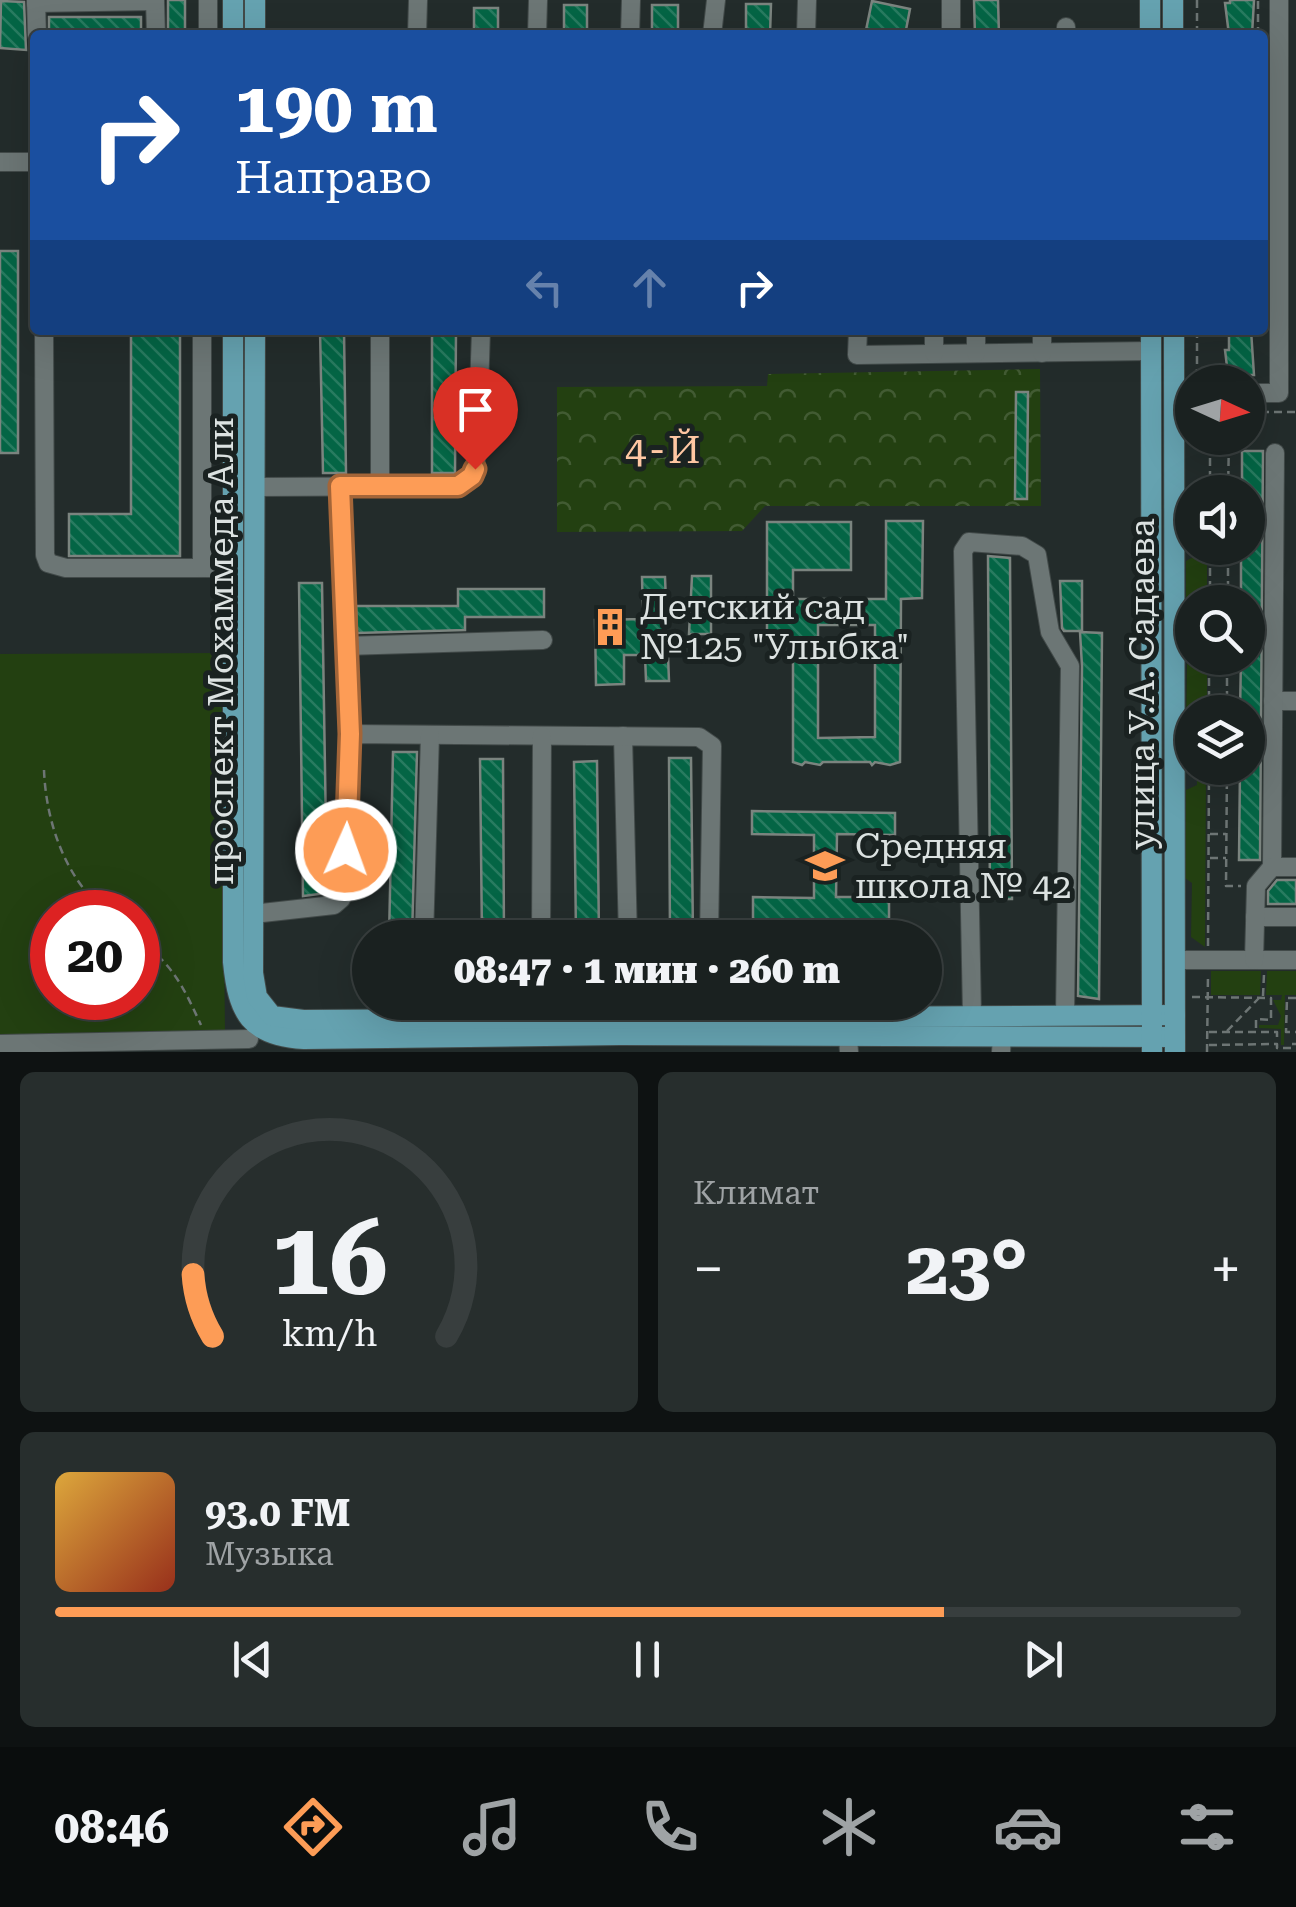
<!DOCTYPE html>
<html lang="ru">
<meta charset="utf-8">
<style>
:root{--surface:#1a2120;--page:#272e2d;--text:#f1f3f6;--muted:#9fa3a5;--line:#383e3e;--accent:#fd9c56}
body{margin:0;font-family:"Roboto Serif",serif;background:var(--page);color:var(--text);height:100vh;display:flex;flex-direction:column;font-size:38px;white-space:nowrap}
*{box-sizing:border-box;margin:0}
p{font-size:32px;color:var(--muted)}
.icon{flex:none;width:55px;height:55px;fill:none;stroke:currentColor;stroke-width:2;stroke-linecap:round;stroke-linejoin:round}
.map{position:relative;height:1052px;overflow:hidden}
.side{display:flex;flex-direction:column;gap:20px;padding:20px;background:#0e1212;flex:1}
.side>*{flex:none}
.banner{position:absolute;left:30px;top:30px;width:1238px;height:305px;border-radius:10px;box-shadow:0 10px 40px #0002,0 0 0 2px var(--line);background:#1a4fa0;color:#fff;overflow:hidden}
.needle{width:65px;rotate:94deg}
.buttons{position:absolute;left:1175px;top:365px;display:grid;gap:20px}
.buttons a{display:grid;place-items:center;width:90px;height:90px;border-radius:50%;background:var(--surface);box-shadow:0 10px 40px #0002,0 0 0 2px var(--line);font-size:50px}
.speed{position:absolute;left:30px;top:890px;display:flex;gap:20px;font-size:50px;font-weight:700;text-align:center}
.speed>*{display:grid;place-content:center;width:130px;height:130px;border-radius:50%;background:var(--surface);box-shadow:0 10px 40px #0002,0 0 0 2px var(--line);line-height:1}
.speed .limit{border:15px solid #d22;background:#fff;color:#111}
.pin{position:absolute;display:grid;place-items:center;width:85px;height:85px;color:#fff;margin:-102px -42px;border-radius:50% 50% 50% 0;rotate:-45deg;box-shadow:0 0 10px #0007}
.pin .icon{rotate:45deg}
.me{position:absolute;width:110px;margin:-55px;rotate:2deg;stroke-linejoin:round;filter:drop-shadow(0 0 8px #0008)}
.turn{display:flex;align-items:center;gap:35px;height:210px;padding:0 40px;font-size:45px}
.turn .icon{width:130px;height:130px;stroke-width:2.5}
.turn b{display:block;font-size:70px;line-height:85px}
.lanes{display:flex;align-items:center;height:95px;padding:0 40px;background:#0003;justify-content:center;gap:50px;direction:ltr}
.lanes .off{opacity:.35}
.big{font-size:75px;font-weight:800;line-height:1.1}
.side .tile{flex:1;display:flex;flex-direction:column;justify-content:center;gap:15px;min-width:0;padding:0 35px;border-radius:15px;background:var(--page)}
.side .dial{align-items:center;gap:0}
.dial svg{height:260px;overflow:visible;fill:none;stroke:var(--line);stroke-width:7;stroke-linecap:round;text-anchor:middle}
.dial text{fill:var(--text);stroke:none}
.song{display:flex;align-items:center;gap:30px}
.cover{width:120px;height:120px;border-radius:15px;background:linear-gradient(135deg,hsl(40 70% 55%),hsl(10 70% 35%))}
.played{height:10px;border-radius:5px;background:linear-gradient(90deg,var(--accent) 75%,var(--line) 75%)}
.keys{display:flex;justify-content:space-around;direction:ltr}
.heat{display:flex;justify-content:space-between;align-items:center;font-size:55px;direction:ltr}
.side .tiles{flex:1;display:grid;gap:20px;grid-template-columns:1fr 1fr}
.tile:last-child{grid-column:span 2}
.trip{position:absolute;left:352px;top:920px;width:590px;height:100px;border-radius:50px;background:var(--surface);box-shadow:0 10px 40px #0002,0 0 0 2px var(--line);font-weight:800;line-height:100px;text-align:center}
.tab-bar{display:flex;height:160px;justify-content:space-around;align-items:center;background:#0a0d0d;color:var(--muted)}
.tab-bar .icon{width:70px;height:70px}
.tab-bar .on{color:var(--accent)}
.tab-bar b{font-size:45px;color:var(--text)}
.map>svg:first-child{display:block}
.green{fill:#234011;fill-rule:evenodd}
.park{fill:url(#park-crowns)}
.building{fill:url(#building-back-hatch);stroke:#7b847f;stroke-width:2.5;fill-rule:evenodd}
.lines{fill:none;stroke-linecap:round;stroke-linejoin:round}
.minor-casing{stroke:#424a49;stroke-width:20}
.major-casing{stroke:#424a49;stroke-width:22}
.path{stroke:#6d7574;stroke-width:2.5;stroke-dasharray:8 5;stroke-linecap:butt}
.minor{stroke:#6c7675;stroke-width:18}
.major{stroke:#65a2b0;stroke-width:20}
.route-casing{stroke:#a46538;stroke-width:25}
.route{stroke:#fd9c56;stroke-width:18}
.labels{text-anchor:middle;dominant-baseline:central;stroke-width:10;stroke-linejoin:round;paint-order:stroke}
.poi-label{font-size:35px;fill:#dce2e1;stroke:#1a2221;text-anchor:start}
.street-label{font-size:35px;fill:#dce2e1;stroke:#1a2221}
.neighbourhood-label{font-size:38px;letter-spacing:2.5px;fill:#ffc7a3;stroke:#1a2221}
</style>
<div class="map">
<svg width="1296" height="1052" viewBox="0 0 1296 1052">
<defs>
<pattern id="park-crowns" width="20" height="18" patternUnits="userSpaceOnUse" patternTransform="scale(2.5)"><rect width="20" height="18" fill="#234011"/><path d="M2 6a3 3 0 1 1 6 0M12 15a3 3 0 1 1 6 0" fill="none" stroke="#425b33"/></pattern>
<pattern id="building-back-hatch" width="6" height="6" patternUnits="userSpaceOnUse" patternTransform="scale(2.5)"><rect width="6" height="6" fill="#046545"/><path d="M-1 5l2 2M0 0l6 6M5-1l2 2" fill="none" stroke="#287b60"/></pattern>
</defs>
<rect width="100%" height="100%" fill="#232c2b"/>
<g class="green">
<polygon points="1197,548 1207,548 1207,602 1192,602 1192,632 1186,632 1186,561 1197,555"/>
<path d="M221 653 225 1034 0 1038V654ZM52 912H138V998H52Z"/>
<polygon points="1193,658 1207,658 1207,712 1192,712 1192,728 1186,725 1187,663"/>
<polygon points="1197,768 1206,768 1205,947 1191,937 1192,883 1185,878 1186,790 1197,785"/>
<polygon points="1211,971 1261,971 1260,995 1211,995"/>
<polygon points="1267,971 1296,971 1296,995 1285,995 1284,1045 1281,1045 1281,1029 1259,1028 1259,1025 1278,1025 1281,1016 1273,1000 1281,1000 1282,995 1266,995"/>
</g>
<polygon class="park" points="1040,369 1041,506 765,506 742,531 557,532 557,387 767,386 768,374"/>
<g class="building">
<rect x="168" y="0" width="17" height="35"/>
<polygon points="974,0 998,0 999,35 975,35"/>
<polygon points="1230,0 1254,0 1252,35 1229,35 1225,3 1230,3"/>
<polygon points="1,1 24,2 26,50 0,48"/>
<polygon points="872,1 910,9 905,35 865,35"/>
<polygon points="746,4 771,4 770,35 746,35"/>
<rect x="564" y="5" width="23" height="30"/>
<rect x="652" y="5" width="26" height="30"/>
<rect x="474" y="8" width="24" height="27"/>
<rect x="49" y="17" width="92" height="18"/>
<rect x="0" y="251" width="18" height="202"/>
<polygon points="131,330 180,330 180,556 69,556 69,514 131,514"/>
<polygon points="320,330 344,330 346,473 323,473"/>
<polygon points="432,330 456,330 455,473 432,473"/>
<polygon points="1229,330 1251,330 1254,375 1228,375 1225,350 1229,350"/>
<polygon points="1016,392 1028,392 1027,499 1015,499"/>
<polygon points="1242,451 1263,451 1260,860 1239,860 1240,768 1248,768 1248,712 1240,712 1241,658 1248,658 1248,602 1241,602 1241,548 1248,548 1248,492 1242,492"/>
<path d="M886 521H923L922 598 901 599 900 762 890 765 875 762 872 765 870 762H823L820 765 805 762 802 765 793 762V639H767V522H851V570H793V599H886ZM818 625H875V737L818 738Z"/>
<polygon points="988,556 1010,558 1012,899 990,899"/>
<polygon points="692,576 711,576 711,634 689,634"/>
<polygon points="642,577 665,577 669,681 646,681 645,655 624,655 624,684 596,685 595,620 643,619"/>
<polygon points="1060,581 1082,581 1082,631 1064,631 1062,628"/>
<polygon points="299,583 322,583 327,893 303,896"/>
<polygon points="458,589 544,589 544,617 465,617 465,630 357,633 356,606 458,606"/>
<polygon points="1080,632 1102,633 1099,999 1078,996 1082,666"/>
<polygon points="393,752 417,752 412,938 389,938"/>
<polygon points="669,758 691,758 693,938 670,938"/>
<polygon points="480,759 503,759 504,938 482,938"/>
<polygon points="597,761 599,938 576,938 574,762"/>
<polygon points="752,811 895,813 895,835 837,834 836,897 889,897 889,926 753,925 753,897 814,898 814,835 752,834"/>
<polygon points="1277,880 1296,880 1296,904 1268,904 1268,891"/>
</g>
<g class="lines">
<g class="minor-casing">
<g id="minor">
<polyline points="36,0 37,35"/>
<polyline points="155,0 156,35"/>
<polyline points="208,0 208,35"/>
<polyline points="36,3 155,1"/>
<polyline points="417,35 418,0"/>
<polyline points="537,35 538,0"/>
<polyline points="630,35 631,0"/>
<polyline points="712,35 716,0"/>
<polyline points="806,35 807,0"/>
<polyline points="951,35 951,0"/>
<polyline points="1066,35 1066,27"/>
<polyline points="0,162 35,162"/>
<polyline points="44,330 45,555 48,563 66,568 232,568"/>
<polyline points="858,330 857,355 1151,351"/>
<polyline points="934,330 934,353"/>
<polyline points="976,330 976,353"/>
<polyline points="1042,353 1042,330"/>
<polyline points="1248,393 1279,393 1279,0"/>
<polyline points="340,486 345,646"/>
<polyline points="380,486 380,330"/>
<path d="M254 487 458 486C473 479 475 469 477 453L481 330"/>
<polyline points="202,568 202,330"/>
<polyline points="1175,652 1192,652"/>
<polyline points="1273,701 1296,701"/>
<polyline points="350,734 345,646 543,640"/>
<polyline points="623,736 628,938"/>
<polyline points="1272,867 1275,453"/>
<polyline points="253,914 334,905 341,899 345,889 350,734 699,737 712,746 709,938"/>
<polyline points="1255,917 1296,917"/>
<polyline points="424,938 430,735"/>
<polyline points="541,938 542,736"/>
<polyline points="1175,960 1296,960"/>
<polyline points="1254,960 1256,886 1272,867 1296,867"/>
<polyline points="972,1015 963,551 969,542 1022,546 1037,555 1050,632 1070,666 1065,1015"/>
<polyline points="848,1037 849,1052"/>
<polyline points="0,1044 249,1039"/>
<polyline points="1001,1052 1002,1036"/>
</g>
</g>
<g class="major-casing">
<g id="major">
<polyline points="233,0 233,35"/>
<polyline points="255,0 255,35"/>
<polyline points="1150,0 1150,35"/>
<polyline points="1173,0 1173,35"/>
<path d="M233 330V962C238 1013 250 1036 304 1039L620 1035 1175 1037"/>
<polyline points="255,330 253,973 257,997 272,1016 303,1020 1175,1015"/>
<polyline points="1151,330 1152,1052"/>
<polyline points="1174,330 1175,1052"/>
</g>
</g>
<g class="path">
<polyline points="1197,0 1197,35"/>
<polyline points="1258,35 1258,0"/>
<polyline points="1197,330 1197,382"/>
<polyline points="1248,412 1296,412"/>
<polyline points="1212,479 1228,480"/>
<polyline points="1210,492 1210,438"/>
<polyline points="1228,492 1229,438"/>
<polyline points="1211,557 1228,557"/>
<polyline points="1210,602 1210,548"/>
<polyline points="1228,602 1228,548"/>
<polyline points="1209,712 1209,658"/>
<polyline points="1227,712 1227,658"/>
<polyline points="1227,768 1226,886 1241,886"/>
<path d="M44 770C46 822 65 878 106 912"/>
<polyline points="1210,834 1226,834"/>
<polyline points="1210,858 1226,858"/>
<path d="M138 938C174 967 182 984 201 1025"/>
<polyline points="1208,946 1209,768"/>
<polyline points="1263,996 1264,974"/>
<polyline points="1192,997 1271,998 1271,1020 1256,1019 1256,1032"/>
<polyline points="1296,998 1287,998 1286,1032 1296,1032"/>
<polyline points="1227,1031 1259,998"/>
<polyline points="1209,1032 1277,1032 1277,1041"/>
<polyline points="1209,1045 1277,1044 1277,1048 1291,1048 1291,1044 1296,1044"/>
<polyline points="1207,1052 1208,974"/>
</g>
<use href="#minor" class="minor"/>
<use href="#major" class="major"/>
</g>
<g class="lines">
<g class="route-casing">
<polyline id="route" points="346,850 350,734 340,486 458,486 472,476 475,469"/>
</g>
<use href="#route" class="route"/>
</g>
<defs>
<g id="building-bare" transform="scale(3)"><path d="M-4-6H4V6H1V3H-1V6H-4ZM-2.5-4.3h1.7v1.8h-1.7ZM.8-4.3h1.7v1.8H.8ZM-2.5-1h1.7V.8h-1.7ZM.8-1h1.7V.8H.8Z" fill="#fd9c56" stroke="#1a2221" stroke-width="2.5" paint-order="stroke"/></g>
<g id="school-bare" transform="scale(3)"><path d="M0-5L7-2L0 1L-7-2ZM-4 1L0 2.5L4 1V4Q0 6-4 4Z" fill="#fd9c56" stroke="#1a2221" stroke-width="2.5" paint-order="stroke"/></g>
</defs>
<g fill-rule="evenodd">
<use href="#building-bare" x="610" y="627"/>
<use href="#school-bare" x="825" y="866"/>
</g>
<g class="labels">
<g class="poi-label">
<text x="640" y="607">Детский сад<tspan x="640" dy="40">№125 "Улыбка"</tspan></text>
<text x="855" y="846">Средняя<tspan x="855" dy="40">школа № 42</tspan></text>
</g>
<g class="street-label">
<text transform="translate(221 651) rotate(-90)">проспект Мохаммеда Али</text>
<text transform="translate(1142 684) rotate(-90)">улица У.А. Садаева</text>
</g>
<g class="neighbourhood-label">
<text x="664" y="450">4-Й</text>
</g>
</g>
</svg>
<div class="buttons">
<a><svg class="needle" viewBox="-14 -14 28 28"><path d="M0-13l5 13h-10z" fill="#e53935"/><path d="M0 13l5-13h-10z" fill="#9fa3a5"/></svg></a>
<a><svg class="icon" aria-label="sound" viewBox="0 0 24 24"><path d="M4 9h4l5-4v14l-5-4H4zM17 9q2 3 0 6"/></svg></a>
<a><svg class="icon" aria-label="search" viewBox="0 0 24 24"><circle cx="10" cy="10" r="6"/><path d="M15 15l6 6"/></svg></a>
<a><svg class="icon" aria-label="layers" viewBox="0 0 24 24"><path d="M12 4l9 5-9 5-9-5zM3 14l9 5 9-5"/></svg></a>
</div>
<div class="speed"><div class="limit">20</div></div>
<div class="pin" style="left:475px;top:469px;background:#d93025"><svg class="icon" aria-label="arrive" viewBox="0 0 24 24"><path d="M6 21V4h12l-3 4 3 4H6"/></svg></div>
<svg class="me" style="left:346px;top:850px" viewBox="-20 -20 40 40"><circle r="17" fill="#fd9c56" stroke="#fff" stroke-width="3"/><path d="M0-11L8 9 0 5-8 9z" fill="#fff"/></svg>
<div class="trip">08:47 · 1 мин · 260 m</div>
<div class="banner">
<div class="turn"><svg class="icon" aria-label="right" viewBox="0 0 24 24"><path d="M7 20v-9h11M14 6l5 5-5 5"/></svg><div><b>190 m</b>Направо</div></div>
<div class="lanes"><svg class="icon off" aria-label="left" viewBox="0 0 24 24"><path d="M17 20v-9H6M10 6l-5 5 5 5"/></svg><svg class="icon off" aria-label="ahead" viewBox="0 0 24 24"><path d="M12 20V5M6 11l6-6 6 6"/></svg><svg class="icon" aria-label="right" viewBox="0 0 24 24"><path d="M7 20v-9h11M14 6l5 5-5 5"/></svg></div>
</div>
</div>
<section class="side">
<div class="tiles">
<div class="tile dial"><svg viewBox="0 0 100 80">
<path d="M14 69A42 42 0 1 1 86 69"/>
<path d="M14 69A42 42 0 0 1 8 50" stroke="#fd9c56"/>
<text x="50" y="56" font-size="32" font-weight="700">16</text>
<text x="50" y="72" font-size="11">km/h</text>
</svg></div>
<div class="tile"><p>Климат</p>
<div class="heat"><a>−</a><b class="big">23°</b><a>+</a></div>
</div>
<div class="tile">
<div class="song"><i class="cover"></i><div><b>93.0 FM</b><p>Музыка</p></div></div>
<div class="played"></div>
<div class="keys"><svg class="icon" aria-label="previous" viewBox="0 0 24 24"><path d="M18 5L8 12l10 7zM5 5v14"/></svg><svg class="icon" aria-label="pause" viewBox="0 0 24 24"><path d="M8 5v14M16 5v14"/></svg><svg class="icon" aria-label="next" viewBox="0 0 24 24"><path d="M6 5l10 7-10 7zM19 5v14"/></svg></div>
</div>
</div>
</section>
<nav class="tab-bar">
<b>08:46</b>
<svg class="icon on" aria-label="directions" viewBox="0 0 24 24"><path d="M12 3l9 9-9 9-9-9zM9 14v-3h6M13 9l2 2-2 2"/></svg>
<svg class="icon" aria-label="music" viewBox="0 0 24 24"><path d="M9 18V5l10-2v13"/><circle cx="6" cy="18" r="3"/><circle cx="16" cy="16" r="3"/></svg>
<svg class="icon" aria-label="phone" viewBox="0 0 24 24"><path d="M5 4h4l2 5-3 2q2 4 5 5l2-3 5 2v4C11 20 4 13 5 4z"/></svg>
<svg class="icon" aria-label="climate" viewBox="0 0 24 24"><path d="M12 3v18M4 7l16 10M4 17L20 7"/></svg>
<svg class="icon" aria-label="car" viewBox="0 0 24 24"><path d="M5 17H2v-5l4-1 3-4h7l3 4 3 1v5h-3M9 17h6M6 11h13"/><circle cx="7" cy="17" r="2"/><circle cx="17" cy="17" r="2"/></svg>
<svg class="icon" aria-label="filters" viewBox="0 0 24 24"><path d="M4 7h16M4 17h16"/><circle cx="9" cy="7" r="2"/><circle cx="15" cy="17" r="2"/></svg>
</nav>
